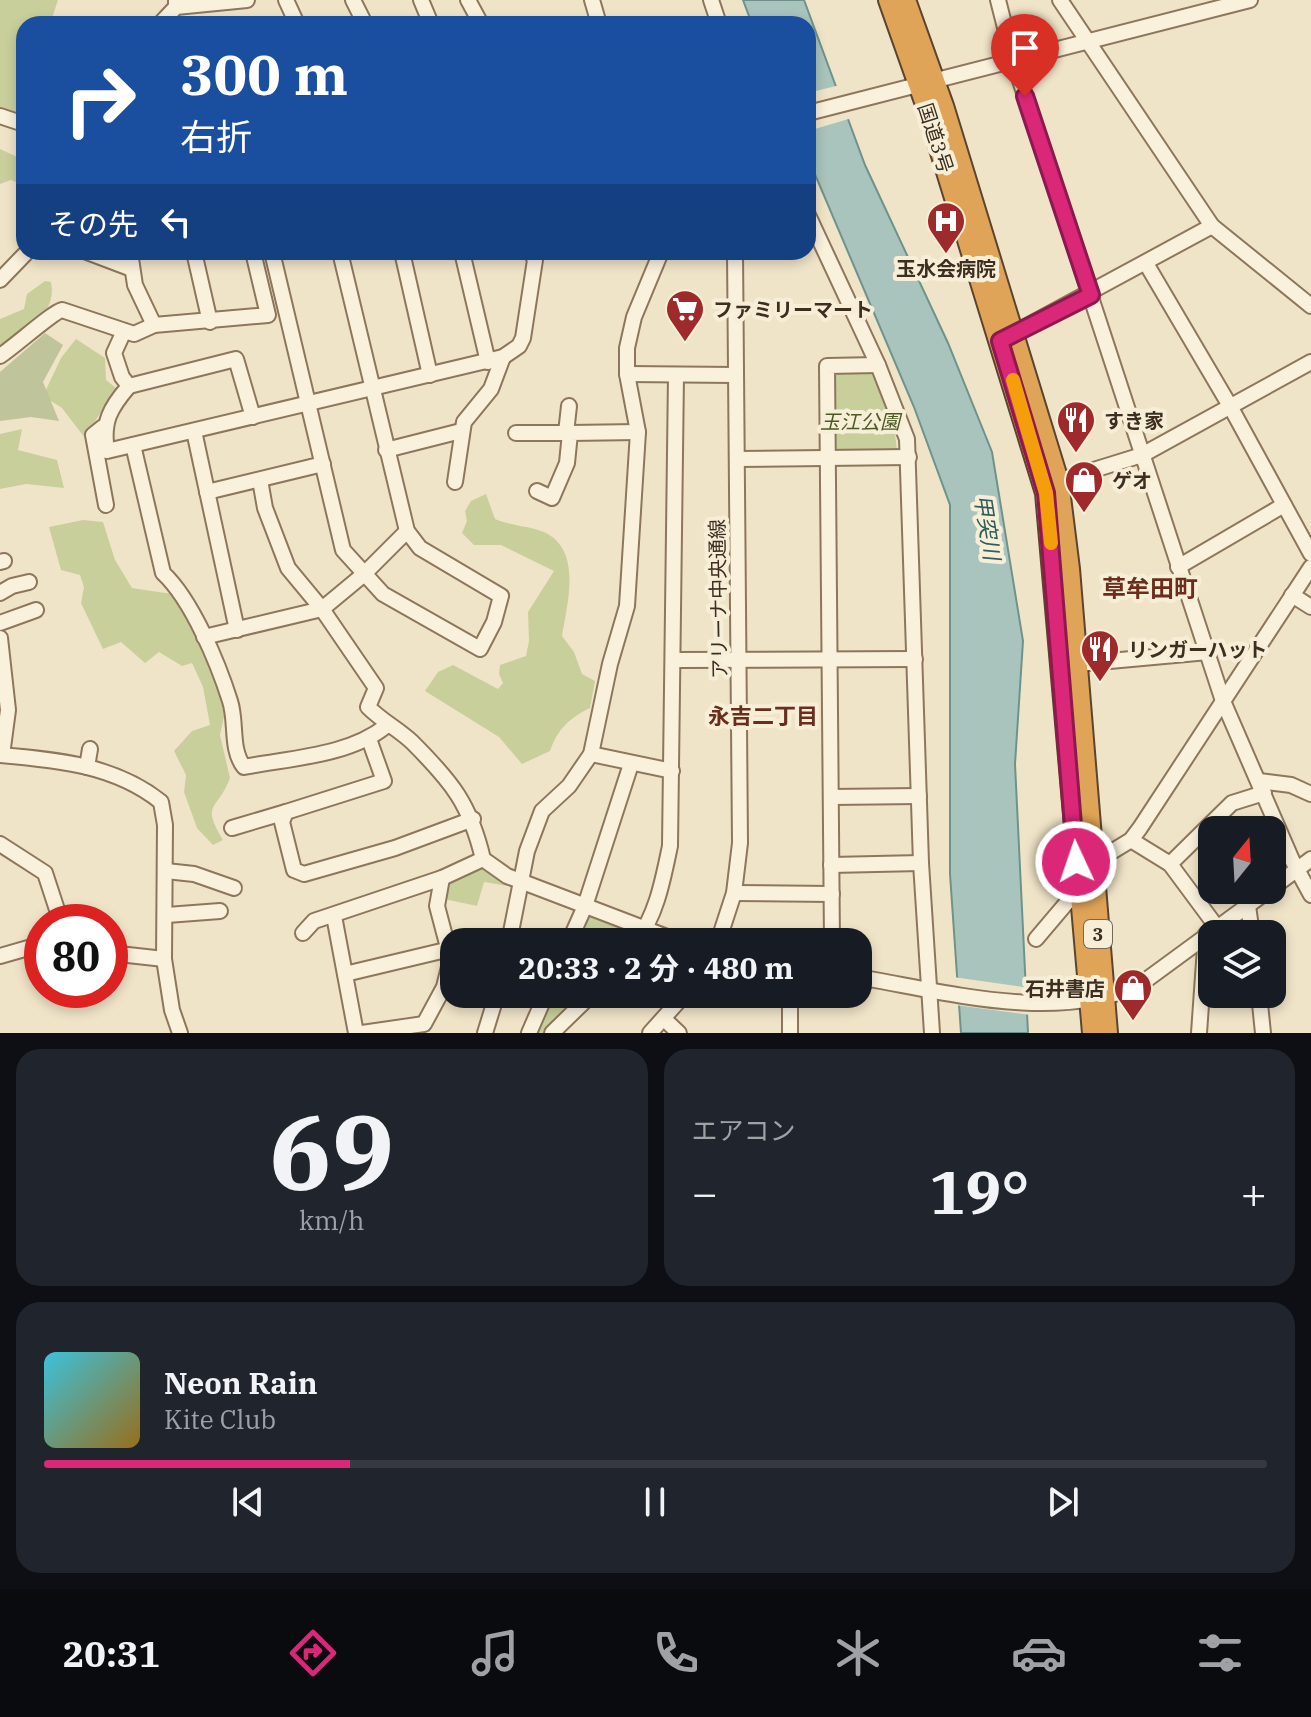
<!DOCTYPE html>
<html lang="ja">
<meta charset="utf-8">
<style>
:root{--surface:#171b24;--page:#20242c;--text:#f1f3f6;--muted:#9ea1a6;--line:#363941;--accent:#db2777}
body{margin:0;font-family:"IBM Plex Serif","Noto Sans JP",serif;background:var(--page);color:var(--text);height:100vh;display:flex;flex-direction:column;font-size:30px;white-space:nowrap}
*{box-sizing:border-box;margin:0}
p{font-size:26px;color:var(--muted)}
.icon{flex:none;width:44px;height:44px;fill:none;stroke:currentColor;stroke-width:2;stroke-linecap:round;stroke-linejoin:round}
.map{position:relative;height:1033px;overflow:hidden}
.sheet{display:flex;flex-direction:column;gap:16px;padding:16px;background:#0d0f14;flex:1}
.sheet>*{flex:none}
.top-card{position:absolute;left:16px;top:16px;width:800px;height:244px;border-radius:24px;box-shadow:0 4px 12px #0003;background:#1a4fa0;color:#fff;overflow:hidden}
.needle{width:52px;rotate:18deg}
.fabs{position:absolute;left:1198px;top:816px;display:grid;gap:16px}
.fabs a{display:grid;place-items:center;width:88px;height:88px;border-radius:16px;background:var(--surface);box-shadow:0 4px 12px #0003;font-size:40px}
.speed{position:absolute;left:24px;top:904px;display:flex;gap:16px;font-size:40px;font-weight:700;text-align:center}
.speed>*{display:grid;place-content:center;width:104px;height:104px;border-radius:50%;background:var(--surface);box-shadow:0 4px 12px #0003;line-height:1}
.speed .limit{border:12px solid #d22;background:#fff;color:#111}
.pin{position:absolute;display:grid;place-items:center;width:68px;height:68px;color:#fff;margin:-82px -34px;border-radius:50% 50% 50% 0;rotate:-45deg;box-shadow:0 0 8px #0007}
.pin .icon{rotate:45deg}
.me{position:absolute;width:88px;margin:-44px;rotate:357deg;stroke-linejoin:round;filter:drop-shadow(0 0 6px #0008)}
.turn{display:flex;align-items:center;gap:28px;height:168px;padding:0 32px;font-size:36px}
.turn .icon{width:104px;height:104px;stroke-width:2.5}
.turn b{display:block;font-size:56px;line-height:68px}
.then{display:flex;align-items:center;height:76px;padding:0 32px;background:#0003;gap:16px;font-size:30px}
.big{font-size:60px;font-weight:700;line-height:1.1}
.sheet .card{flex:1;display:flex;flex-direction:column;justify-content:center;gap:12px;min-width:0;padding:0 28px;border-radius:24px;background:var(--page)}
.sheet .dial{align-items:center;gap:0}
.dial b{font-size:104px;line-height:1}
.song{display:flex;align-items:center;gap:24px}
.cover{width:96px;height:96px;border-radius:12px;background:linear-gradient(135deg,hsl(190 70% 55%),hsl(40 70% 35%))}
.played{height:8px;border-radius:4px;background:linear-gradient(90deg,var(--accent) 25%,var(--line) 25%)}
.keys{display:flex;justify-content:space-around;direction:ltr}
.heat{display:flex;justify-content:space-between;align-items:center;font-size:44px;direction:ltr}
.sheet .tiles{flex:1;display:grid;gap:16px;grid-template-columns:1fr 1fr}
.card:last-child{grid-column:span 2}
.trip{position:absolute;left:440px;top:928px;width:432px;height:80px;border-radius:24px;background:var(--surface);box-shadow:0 4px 12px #0003;font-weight:700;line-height:80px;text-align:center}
.tabs{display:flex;height:128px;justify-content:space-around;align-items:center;background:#090b0e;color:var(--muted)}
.tabs .icon{width:56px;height:56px}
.tabs .selected{color:var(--accent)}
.tabs b{font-size:36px;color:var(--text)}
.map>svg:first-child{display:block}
.green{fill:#c9cf9b}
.cemetery{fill:#bfc49a}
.water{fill:#a9c4bc;stroke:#6f938a;stroke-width:2}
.pier{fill:#f0e4c8}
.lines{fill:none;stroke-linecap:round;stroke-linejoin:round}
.minor-casing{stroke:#8d765c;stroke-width:18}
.highway-casing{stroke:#5b4430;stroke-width:24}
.minor{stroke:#faf1dc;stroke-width:14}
.highway{stroke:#e0a458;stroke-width:20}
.route-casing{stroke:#8e194d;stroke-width:20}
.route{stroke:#db2777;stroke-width:14}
.slow{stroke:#f59e0b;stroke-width:14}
.labels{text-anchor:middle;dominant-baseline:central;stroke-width:8;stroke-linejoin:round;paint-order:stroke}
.shield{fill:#f7eed8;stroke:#756857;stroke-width:2}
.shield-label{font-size:18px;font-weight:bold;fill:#3d2e20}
.street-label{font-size:20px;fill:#3d2e20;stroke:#f7eed8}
.poi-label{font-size:20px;font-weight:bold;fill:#3d2e20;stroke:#f7eed8;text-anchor:start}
.park-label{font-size:20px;font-style:italic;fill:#4d5a26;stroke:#f7eed8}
.water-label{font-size:22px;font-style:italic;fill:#2f5d5a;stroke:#f7eed8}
.neighbourhood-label{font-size:22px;font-weight:bold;fill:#6b2e1e;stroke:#f7eed8}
.quarter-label{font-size:24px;font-weight:bold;fill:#6b2e1e;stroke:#f7eed8}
</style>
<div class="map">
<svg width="1311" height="1033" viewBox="0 0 1311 1033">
<rect width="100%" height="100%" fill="#f0e4c8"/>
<g class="green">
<polygon points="0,0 58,0 50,24 24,24 24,119 0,112"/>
<polygon points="0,149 24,160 24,185 11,180 0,184"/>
<path d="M45 281 51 282C58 316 23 332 0 350V319L24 309 27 294Z"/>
<polygon points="76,339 105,358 106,380 116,388 89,431 88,442 62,408 43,396 61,358"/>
<polygon points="834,368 871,369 894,424 897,451 835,451 831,447"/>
<polygon points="22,429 18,450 57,460 64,488 26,484 0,489 0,434"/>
<path d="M486 494 495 519C511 526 529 526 544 532 583 550 567 604 562 636L574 652 582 674 595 681 590 708C568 719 558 729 550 751L522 764 499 737 425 691 438 672 453 665 498 689 503 683 499 674 500 665 526 656 529 641 528 612 554 571 501 545H474L462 533 467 521 465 511 471 501Z"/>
<path d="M83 520 103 522 115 560 132 588 172 594 203 648 218 685 226 708 220 735 230 778C218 811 200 802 223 840L213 845 197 828 184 792 186 775 174 751 192 731 210 725 203 687 192 663 182 666 159 652 145 663 121 642 103 649 81 603 84 587 80 575 61 570 49 527Z"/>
<polygon points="482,866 514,887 484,882 477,906 444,899 450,880"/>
<polygon points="588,914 632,931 635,937 631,942 573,942"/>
<polygon points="549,994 585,994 545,1033 532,1033"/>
</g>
<polygon class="cemetery" points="45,333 63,345 43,382 59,421 31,417 0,421 0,372"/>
<polygon class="water" points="743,0 804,0 865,165 948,343 992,452 1023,641 1015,764 1028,1033 961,1033 950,874 950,505 914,407 808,158 808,24 752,24"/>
<g class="pier">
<polygon points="840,85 852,118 808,131 808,93"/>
<polygon points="953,977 1030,988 1031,1015 955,1005"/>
</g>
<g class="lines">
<g class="minor-casing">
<g id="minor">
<polyline points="286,0 297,24"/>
<polyline points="353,0 365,24"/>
<polyline points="421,0 431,24"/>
<polyline points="468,0 481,24"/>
<polyline points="592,0 599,24"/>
<polyline points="711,0 719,24"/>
<polyline points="998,0 1013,59 1223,701 1292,860 1311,895"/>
<polyline points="1060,0 1212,226 1311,306"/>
<polyline points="176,7 247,0"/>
<polyline points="160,24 176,7 176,0"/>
<polyline points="808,113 1250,0"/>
<polyline points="0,116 24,124"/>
<polyline points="808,215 878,365 907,439 921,863 932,1033"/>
<polyline points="87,252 132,269"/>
<polyline points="194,252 210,322"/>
<polyline points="272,252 343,550 383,594 480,649 494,622 501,596 420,548 407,531 340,252"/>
<polyline points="402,252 430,375"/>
<polyline points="462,252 488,362"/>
<polyline points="1147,265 1230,406 1311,554"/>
<polyline points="0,280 27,252"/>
<polyline points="154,325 268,315 253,252"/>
<path d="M124 331 114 353 122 377 129 386C110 408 102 422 107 451L503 357 519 346 523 338 535 260 531 252"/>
<polyline points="1005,338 1212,226"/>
<path d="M0 356C14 347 53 312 62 310L134 334 154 325 135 285 130 252"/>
<polyline points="627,374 735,375"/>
<polyline points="129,386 236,359 253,417"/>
<polyline points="103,427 93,435 106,505"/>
<polyline points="194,431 237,630"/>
<polyline points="516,433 570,433"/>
<polyline points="566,433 569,406"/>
<path d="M133 445 163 573C192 600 218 663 230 701 237 722 230 749 244 767 290 758 349 756 386 726"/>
<polyline points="386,450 461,431"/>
<polyline points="737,459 909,457"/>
<path d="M260 480 265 508 288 568 322 609 376 688 368 707C382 721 398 729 412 742 452 782 470 804 483 859L507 876 680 942"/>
<polyline points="1058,481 1142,455 1311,362"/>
<polyline points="455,482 464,422 491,389 503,357"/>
<polyline points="537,491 552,498 567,463 570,433 638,432"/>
<polyline points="207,492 323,464"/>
<polyline points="0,562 4,561"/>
<polyline points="1178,567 1284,505"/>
<polyline points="0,593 12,586 29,582"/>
<polyline points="1292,595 1311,607"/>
<polyline points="0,623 36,610"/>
<polyline points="204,637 322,609 363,575 407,531"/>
<polyline points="0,638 8,710 2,755"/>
<polyline points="674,660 915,659"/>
<polyline points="1077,664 1208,652"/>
<polyline points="369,739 384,781 286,812 282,822 294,870 304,874 395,848 473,819"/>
<polyline points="591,754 672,771"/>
<path d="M0 755C57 760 115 765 161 802L165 825 164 959 172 1010 180 1033"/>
<polyline points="87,767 90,749"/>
<polyline points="1259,781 1291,785 1311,794"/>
<polyline points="831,797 919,796"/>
<polyline points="232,828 286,812"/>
<polyline points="1131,840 1170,864 1216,926"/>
<polyline points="0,844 45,873 61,922"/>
<polyline points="1170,864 1232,803 1264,793"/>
<polyline points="831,865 921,863"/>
<polyline points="166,871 194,874 234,888"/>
<polyline points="1272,888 1311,859"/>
<polyline points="734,893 832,894"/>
<polyline points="1248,906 1252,934"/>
<polyline points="167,915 220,911"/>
<polyline points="334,916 356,1033"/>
<polyline points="303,933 314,921 442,878 483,859"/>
<polyline points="1036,939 1108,854 1131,840 1140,828 1311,567"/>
<polyline points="509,942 527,851 542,811 569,786 591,754 610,664 627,606 638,432 627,374 627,348 634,317 661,252"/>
<polyline points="569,942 585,906 631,764"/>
<path d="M636 942C657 914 663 879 670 846L676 375"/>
<polyline points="718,942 734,893 740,843 735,252"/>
<polyline points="832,942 827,366 878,365"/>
<polyline points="110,953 164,959"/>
<polyline points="0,956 42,944"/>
<polyline points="345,974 450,949"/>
<path d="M858 977C947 992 1051 1022 1138 986L1269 890"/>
<polyline points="790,994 790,1033"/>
<polyline points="1259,994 1263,1033"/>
<polyline points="664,1019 679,1033"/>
<polyline points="362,1033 424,1024 444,987 451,959 437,906 442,878"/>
<polyline points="485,1033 497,994"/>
<polyline points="529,1033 546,994"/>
<polyline points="552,1033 592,994"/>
<polyline points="650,1033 685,994"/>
<polyline points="1199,1033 1206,934"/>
</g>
</g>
<g class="highway-casing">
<g id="highway">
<polyline points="889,0 928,110 1046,493 1093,1033"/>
<polyline points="905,0 943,106 1058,481 1069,569 1107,1033"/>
</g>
</g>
<use href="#minor" class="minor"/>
<use href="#highway" class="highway"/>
</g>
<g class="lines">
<g class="route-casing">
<polyline id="route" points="1025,96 1091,295 1000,341 1046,493 1076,862"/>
</g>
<use href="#route" class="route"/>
<polyline class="slow" points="1013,380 1046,493 1051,543"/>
</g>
<defs>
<g id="hospital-pin" transform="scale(2)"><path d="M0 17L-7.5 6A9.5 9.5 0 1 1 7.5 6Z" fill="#9e2a2b" stroke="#f7eed8"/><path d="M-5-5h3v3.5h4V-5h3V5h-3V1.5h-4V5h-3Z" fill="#fff"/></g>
<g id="supermarket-pin" transform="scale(2)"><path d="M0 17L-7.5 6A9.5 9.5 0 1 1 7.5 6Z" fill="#9e2a2b" stroke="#f7eed8"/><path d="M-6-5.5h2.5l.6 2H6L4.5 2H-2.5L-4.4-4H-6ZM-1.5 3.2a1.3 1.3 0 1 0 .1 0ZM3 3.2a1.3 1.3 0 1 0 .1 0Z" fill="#fff"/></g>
<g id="restaurant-pin" transform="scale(2)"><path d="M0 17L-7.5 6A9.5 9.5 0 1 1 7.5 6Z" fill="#9e2a2b" stroke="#f7eed8"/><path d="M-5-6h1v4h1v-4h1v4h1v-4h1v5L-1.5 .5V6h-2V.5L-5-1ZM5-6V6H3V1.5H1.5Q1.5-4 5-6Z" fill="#fff"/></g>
<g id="shop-pin" transform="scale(2)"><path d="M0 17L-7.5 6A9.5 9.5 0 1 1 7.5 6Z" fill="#9e2a2b" stroke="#f7eed8"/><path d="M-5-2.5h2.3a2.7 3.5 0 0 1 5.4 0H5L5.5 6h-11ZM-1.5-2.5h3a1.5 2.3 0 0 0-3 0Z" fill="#fff"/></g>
</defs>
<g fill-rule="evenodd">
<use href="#hospital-pin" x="946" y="221"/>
<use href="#supermarket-pin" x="685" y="309"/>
<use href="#restaurant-pin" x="1076" y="420"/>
<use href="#shop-pin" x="1084" y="480"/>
<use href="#restaurant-pin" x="1100" y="649"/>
<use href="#shop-pin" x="1133" y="988"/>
</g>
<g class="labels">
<rect class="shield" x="1084" y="920" width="28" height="28" rx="6"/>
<g class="shield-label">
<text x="1098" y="934">3</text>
</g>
<g class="street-label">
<text transform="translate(936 138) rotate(72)">国道3号</text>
<text transform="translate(718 599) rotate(-91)">アリーナ中央通線</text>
</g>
<g class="poi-label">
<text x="946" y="268" text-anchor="middle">玉水会病院</text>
<text x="713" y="309">ファミリーマート</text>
<text x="1104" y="420">すき家</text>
<text x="1112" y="480">ゲオ</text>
<text x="1128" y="649">リンガーハット</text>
<text x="1105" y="988" text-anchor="end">石井書店</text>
</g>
<g class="park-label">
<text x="860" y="421">玉江公園</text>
</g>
<g class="water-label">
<text transform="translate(988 527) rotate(81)">甲突川</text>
</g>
<g class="neighbourhood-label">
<text x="763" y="715">永吉二丁目</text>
</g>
<g class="quarter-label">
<text x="1150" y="588">草牟田町</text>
</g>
</g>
</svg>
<div class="fabs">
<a><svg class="needle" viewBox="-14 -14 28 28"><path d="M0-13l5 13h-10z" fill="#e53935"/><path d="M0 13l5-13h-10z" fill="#9ea1a6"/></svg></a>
<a><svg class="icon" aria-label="layers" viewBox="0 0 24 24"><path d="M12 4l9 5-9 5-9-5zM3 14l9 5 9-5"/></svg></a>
</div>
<div class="speed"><div class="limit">80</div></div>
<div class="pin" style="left:1025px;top:96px;background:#d93025"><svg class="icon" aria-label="arrive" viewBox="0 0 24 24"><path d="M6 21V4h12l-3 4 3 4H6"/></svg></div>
<svg class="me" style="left:1076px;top:862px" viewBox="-20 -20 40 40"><circle r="17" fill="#db2777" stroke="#fff" stroke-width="3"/><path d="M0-11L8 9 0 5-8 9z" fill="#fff"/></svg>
<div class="trip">20:33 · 2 分 · 480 m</div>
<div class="top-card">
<div class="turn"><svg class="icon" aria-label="right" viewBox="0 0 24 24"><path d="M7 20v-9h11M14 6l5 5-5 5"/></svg><div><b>300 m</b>右折</div></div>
<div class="then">その先<svg class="icon" aria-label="left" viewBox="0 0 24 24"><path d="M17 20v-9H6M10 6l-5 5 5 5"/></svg></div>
</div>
</div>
<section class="sheet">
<div class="tiles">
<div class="card dial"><b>69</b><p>km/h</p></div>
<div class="card"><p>エアコン</p>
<div class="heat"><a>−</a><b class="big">19°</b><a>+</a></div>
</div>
<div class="card">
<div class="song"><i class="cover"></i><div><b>Neon Rain</b><p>Kite Club</p></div></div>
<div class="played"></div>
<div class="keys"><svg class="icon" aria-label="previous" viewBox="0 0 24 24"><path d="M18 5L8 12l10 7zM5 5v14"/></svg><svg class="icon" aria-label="pause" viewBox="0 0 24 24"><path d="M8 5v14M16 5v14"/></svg><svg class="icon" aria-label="next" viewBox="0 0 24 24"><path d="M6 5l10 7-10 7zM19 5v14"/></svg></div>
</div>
</div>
</section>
<nav class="tabs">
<b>20:31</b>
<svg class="icon selected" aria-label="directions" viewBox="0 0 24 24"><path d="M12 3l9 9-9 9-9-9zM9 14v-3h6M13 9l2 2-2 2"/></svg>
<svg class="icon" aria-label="music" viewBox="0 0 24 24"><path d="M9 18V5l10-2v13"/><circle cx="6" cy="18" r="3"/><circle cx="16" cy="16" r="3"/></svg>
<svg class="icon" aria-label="phone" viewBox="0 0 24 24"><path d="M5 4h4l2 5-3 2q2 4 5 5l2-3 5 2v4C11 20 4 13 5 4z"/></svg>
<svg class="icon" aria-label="climate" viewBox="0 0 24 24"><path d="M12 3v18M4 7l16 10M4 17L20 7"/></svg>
<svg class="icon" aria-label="car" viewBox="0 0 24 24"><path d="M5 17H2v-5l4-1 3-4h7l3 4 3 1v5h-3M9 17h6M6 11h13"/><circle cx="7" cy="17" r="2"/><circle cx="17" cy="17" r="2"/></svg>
<svg class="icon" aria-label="filters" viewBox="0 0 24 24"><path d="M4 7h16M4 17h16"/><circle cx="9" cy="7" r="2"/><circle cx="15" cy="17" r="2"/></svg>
</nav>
